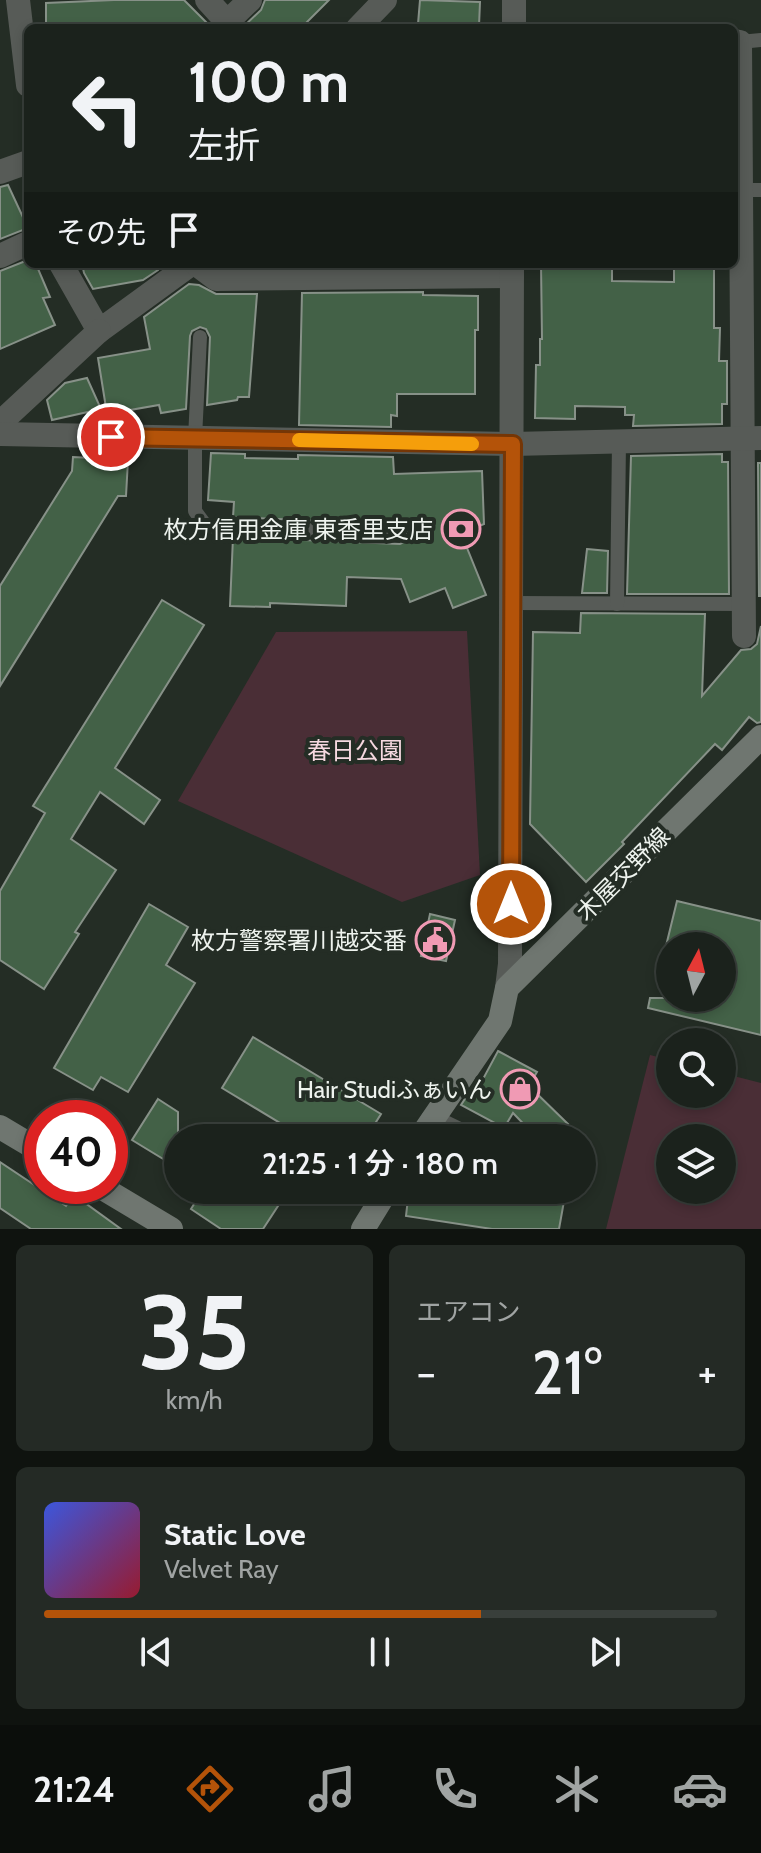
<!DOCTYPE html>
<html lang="ja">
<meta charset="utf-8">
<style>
:root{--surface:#1b221c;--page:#242a25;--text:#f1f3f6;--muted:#a0a4a3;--line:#393f3b;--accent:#b45309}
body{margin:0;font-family:Cabin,"Noto Sans JP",sans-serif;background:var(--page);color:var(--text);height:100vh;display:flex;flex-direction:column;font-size:30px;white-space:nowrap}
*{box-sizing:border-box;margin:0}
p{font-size:26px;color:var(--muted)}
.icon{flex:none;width:44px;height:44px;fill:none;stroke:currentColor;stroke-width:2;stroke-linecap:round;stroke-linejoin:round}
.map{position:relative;height:1229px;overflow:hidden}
.panel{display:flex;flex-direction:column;gap:16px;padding:16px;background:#0f130f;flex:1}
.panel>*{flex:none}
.guide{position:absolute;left:24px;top:24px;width:714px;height:244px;border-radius:12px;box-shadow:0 4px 12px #0003,0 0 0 2px var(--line);background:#1b221c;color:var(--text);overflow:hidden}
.needle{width:52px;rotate:7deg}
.controls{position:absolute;left:656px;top:932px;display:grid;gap:16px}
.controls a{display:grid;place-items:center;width:80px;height:80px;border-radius:50%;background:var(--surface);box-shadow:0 4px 12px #0003,0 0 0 2px var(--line);font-size:40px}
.speed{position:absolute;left:24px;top:1100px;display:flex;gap:16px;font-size:40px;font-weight:700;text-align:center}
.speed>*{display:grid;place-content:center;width:104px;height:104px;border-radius:50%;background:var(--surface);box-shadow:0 4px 12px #0003,0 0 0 2px var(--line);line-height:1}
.speed .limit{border:12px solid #d22;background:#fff;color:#111}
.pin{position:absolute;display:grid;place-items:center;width:68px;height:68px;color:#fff;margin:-34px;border:4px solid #fff;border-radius:50%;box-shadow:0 2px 8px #0007}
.me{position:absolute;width:88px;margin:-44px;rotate:0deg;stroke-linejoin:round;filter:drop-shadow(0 0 6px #0008)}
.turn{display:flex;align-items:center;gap:28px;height:168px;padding:0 32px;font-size:36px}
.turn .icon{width:104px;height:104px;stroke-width:2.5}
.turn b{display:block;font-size:56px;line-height:68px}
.then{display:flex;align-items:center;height:76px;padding:0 32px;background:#0003;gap:16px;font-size:30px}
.big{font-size:60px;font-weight:600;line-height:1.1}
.panel .card{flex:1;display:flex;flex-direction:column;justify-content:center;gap:12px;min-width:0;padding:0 28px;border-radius:12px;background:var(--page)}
.panel .dial{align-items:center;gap:0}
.dial b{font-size:104px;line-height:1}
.song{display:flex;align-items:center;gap:24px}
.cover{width:96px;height:96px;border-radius:12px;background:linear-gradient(135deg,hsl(230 70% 55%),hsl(350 70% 35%))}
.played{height:8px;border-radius:4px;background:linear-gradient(90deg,var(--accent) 65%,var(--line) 65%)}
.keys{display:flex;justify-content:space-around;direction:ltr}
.heat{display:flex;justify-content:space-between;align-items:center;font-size:44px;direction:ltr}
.panel .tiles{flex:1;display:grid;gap:16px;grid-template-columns:1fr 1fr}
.card:last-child{grid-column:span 2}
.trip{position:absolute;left:164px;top:1124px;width:432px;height:80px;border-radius:40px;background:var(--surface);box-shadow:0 4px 12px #0003,0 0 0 2px var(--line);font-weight:600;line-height:80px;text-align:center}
.tab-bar{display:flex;height:128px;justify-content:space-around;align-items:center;background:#0b0e0b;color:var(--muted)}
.tab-bar .icon{width:56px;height:56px}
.tab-bar .active{color:var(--accent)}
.tab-bar b{font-size:36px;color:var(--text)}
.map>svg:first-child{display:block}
.green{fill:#4a2e36;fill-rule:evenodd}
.building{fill:#436147;stroke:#879188;stroke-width:2}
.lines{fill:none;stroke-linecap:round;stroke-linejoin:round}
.service{stroke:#575b57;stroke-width:14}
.minor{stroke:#575b57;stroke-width:24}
.tertiary{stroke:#575b57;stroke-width:24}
.secondary{stroke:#6f7670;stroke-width:24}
.route-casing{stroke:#753606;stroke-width:20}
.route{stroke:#b45309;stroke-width:14}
.slow{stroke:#f59e0b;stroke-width:14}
.labels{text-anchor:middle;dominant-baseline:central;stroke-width:8;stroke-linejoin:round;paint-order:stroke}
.poi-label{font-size:24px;fill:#eef3ee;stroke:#242d25;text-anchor:end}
.park-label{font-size:24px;fill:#f6d9e0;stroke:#242d25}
.street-label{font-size:24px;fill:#eef3ee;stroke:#242d25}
</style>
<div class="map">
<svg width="761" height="1229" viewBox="0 0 761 1229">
<rect width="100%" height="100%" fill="#242d25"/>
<g class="green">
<polygon points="467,631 480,875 402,902 178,801 276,632"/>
<path d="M650 1055 670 1060V1094H722V1073L761 1083V1229H606ZM670 1138H722V1190H670Z"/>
</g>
<g class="building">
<polygon points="114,0 184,0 212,28 46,28 46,3"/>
<polygon points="265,0 329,0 301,28 242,28 261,10"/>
<polygon points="420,0 480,2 479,26 418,24"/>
<polygon points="8,185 28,228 0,239 0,187"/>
<polygon points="28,260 28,264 36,264 50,297 43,298 55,325 0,349 0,271"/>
<polygon points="82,264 157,264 158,270 143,280 93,289 84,273"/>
<polygon points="541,264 612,264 612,281 674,282 674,264 714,264 714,328 720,328 719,361 727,361 727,404 722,404 722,424 633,426 634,415 625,415 625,407 575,406 575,419 535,418 536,365 540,365 540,339 542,339"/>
<polygon points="189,284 199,285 216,294 257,294 249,397 238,397 237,400 207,405 210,337 206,329 200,327 192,331 190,336 186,409 161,413 159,405 107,414 98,358 150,349 144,317"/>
<polygon points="423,292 423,295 478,296 478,330 475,330 475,394 397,394 397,416 391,415 391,427 299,425 302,293"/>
<polygon points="87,378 101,409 52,420 47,400 65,383"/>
<polygon points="211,453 245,454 245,458 298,459 298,455 393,457 394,474 482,471 484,524 461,533 486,595 453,608 445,588 410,602 401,579 347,577 346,606 270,603 270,607 230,606 233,537 400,544 408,540 410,534 406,526 400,524 233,517 234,502 208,500"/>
<polygon points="722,454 722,462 728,462 729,594 627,594 631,456"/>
<polygon points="73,457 128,460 126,496 118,496 0,686 0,586 72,471"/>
<polygon points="758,463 761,463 761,596 759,596"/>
<polygon points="587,549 608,551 607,593 582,593"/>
<polygon points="162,600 204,625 115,768 160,800 144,824 100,792 71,839 116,870 75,932 79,934 44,989 0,960 0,891 45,813 33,806"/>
<polygon points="581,613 705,614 702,696 741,650 751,649 757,644 761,626 761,722 757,723 749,717 722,750 715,744 622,842 624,844 586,882 530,824 533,632 580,633"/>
<polygon points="677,901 761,921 761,1035 648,1008 650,998 722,998 722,946 666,946"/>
<polygon points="149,904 188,927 166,965 195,983 128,1092 101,1077 93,1090 54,1068"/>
<polygon points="430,914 455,920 446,961 421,956"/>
<polygon points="253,1037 381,1114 366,1138 305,1138 222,1088"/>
<polygon points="498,1051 537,1072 529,1086 568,1124 553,1138 537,1138 513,1113 504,1128 461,1105 478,1079 482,1081"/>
<polygon points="158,1099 178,1112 178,1168 132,1140"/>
<polygon points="0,1162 66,1206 74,1195 121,1229 31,1229 0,1208"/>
<polygon points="203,1190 253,1190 278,1206 263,1229 221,1229 191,1209"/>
<polygon points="409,1190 464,1198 465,1190 566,1190 559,1229 492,1229 406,1216"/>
</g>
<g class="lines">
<g class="service">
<polyline points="740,42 761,40"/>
<polyline points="734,190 761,190"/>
<polyline points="200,337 195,438 195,511 206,526 400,534"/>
<polyline points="513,603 744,604"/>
<polyline points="617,604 619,442"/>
</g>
<g class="minor">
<polyline points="18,0 28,85"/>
<polyline points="207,0 227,22 250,0"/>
<polyline points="358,28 385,0"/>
<polyline points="734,41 740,42 744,636"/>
<polyline points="0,172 28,162"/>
<polyline points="0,256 28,243"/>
<polyline points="61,264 99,331 191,264"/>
<polyline points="196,264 216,279 512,276"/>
<polyline points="0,423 99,331"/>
<polyline points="0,434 513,444 761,438"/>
<polyline points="432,1121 467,1138"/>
</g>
<g class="tertiary">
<polyline points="514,0 514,28"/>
<polyline points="507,988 510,964 512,264"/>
</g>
<g class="secondary">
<polyline points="0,1127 42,1152"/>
<polyline points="420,1138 500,1021 507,988 761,737"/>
<polyline points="99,1186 171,1229"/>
<polyline points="363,1229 387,1190"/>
</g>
</g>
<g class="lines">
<g class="route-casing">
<polyline id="route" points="111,437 513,444 511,904"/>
</g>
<use href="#route" class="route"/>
<polyline class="slow" points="299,440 472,444"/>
</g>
<defs>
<g id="bank-ring" transform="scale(2)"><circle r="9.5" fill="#242d25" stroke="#f09ab4" stroke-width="1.5"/><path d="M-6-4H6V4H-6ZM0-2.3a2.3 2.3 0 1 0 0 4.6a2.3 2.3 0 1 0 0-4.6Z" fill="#f09ab4"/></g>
<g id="civic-ring" transform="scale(2)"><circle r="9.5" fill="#242d25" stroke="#f09ab4" stroke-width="1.5"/><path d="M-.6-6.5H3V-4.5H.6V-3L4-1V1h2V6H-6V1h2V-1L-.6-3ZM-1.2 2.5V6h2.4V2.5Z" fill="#f09ab4"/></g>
<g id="shop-ring" transform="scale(2)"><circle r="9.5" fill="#242d25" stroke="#f09ab4" stroke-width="1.5"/><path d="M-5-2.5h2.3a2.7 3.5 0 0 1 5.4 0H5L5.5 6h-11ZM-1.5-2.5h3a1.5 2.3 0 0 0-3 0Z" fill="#f09ab4"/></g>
</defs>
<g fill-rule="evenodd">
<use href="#bank-ring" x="461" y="529"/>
<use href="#civic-ring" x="435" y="940"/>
<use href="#shop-ring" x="520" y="1089"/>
</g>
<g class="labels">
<g class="poi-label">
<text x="433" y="529">枚方信用金庫 東香里支店</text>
<text x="407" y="940">枚方警察署川越交番</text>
<text x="492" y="1089">Hair Studiふぁいん</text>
</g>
<g class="park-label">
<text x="355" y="750">春日公園</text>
</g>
<g class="street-label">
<text transform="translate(623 874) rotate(-45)">木屋交野線</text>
</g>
</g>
</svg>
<div class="controls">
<a><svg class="needle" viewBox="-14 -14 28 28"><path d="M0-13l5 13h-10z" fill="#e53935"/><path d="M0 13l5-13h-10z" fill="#a0a4a3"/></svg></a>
<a><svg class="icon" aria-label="search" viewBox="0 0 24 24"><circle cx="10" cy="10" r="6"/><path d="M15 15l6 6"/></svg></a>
<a><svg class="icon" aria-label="layers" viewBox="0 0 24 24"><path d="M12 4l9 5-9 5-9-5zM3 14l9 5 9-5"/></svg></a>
</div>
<div class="speed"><div class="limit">40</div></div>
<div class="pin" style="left:111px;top:437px;background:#d93025"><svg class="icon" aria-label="arrive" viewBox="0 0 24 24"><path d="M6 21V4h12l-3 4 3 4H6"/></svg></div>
<svg class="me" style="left:511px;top:904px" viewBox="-20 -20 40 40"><circle r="17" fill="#b45309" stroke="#fff" stroke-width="3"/><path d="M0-11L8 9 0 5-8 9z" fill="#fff"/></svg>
<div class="trip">21:25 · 1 分 · 180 m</div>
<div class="guide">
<div class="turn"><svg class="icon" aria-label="left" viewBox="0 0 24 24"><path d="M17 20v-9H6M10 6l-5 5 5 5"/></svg><div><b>100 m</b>左折</div></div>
<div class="then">その先<svg class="icon" aria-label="arrive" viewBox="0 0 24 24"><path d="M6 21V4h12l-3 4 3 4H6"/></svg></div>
</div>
</div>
<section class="panel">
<div class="tiles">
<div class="card dial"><b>35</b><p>km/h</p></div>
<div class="card"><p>エアコン</p>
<div class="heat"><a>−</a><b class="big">21°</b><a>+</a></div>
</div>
<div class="card">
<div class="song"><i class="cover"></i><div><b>Static Love</b><p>Velvet Ray</p></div></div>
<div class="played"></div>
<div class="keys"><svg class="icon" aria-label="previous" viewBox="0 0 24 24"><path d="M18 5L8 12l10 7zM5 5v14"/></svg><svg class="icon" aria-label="pause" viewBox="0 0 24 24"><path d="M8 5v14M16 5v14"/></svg><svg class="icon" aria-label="next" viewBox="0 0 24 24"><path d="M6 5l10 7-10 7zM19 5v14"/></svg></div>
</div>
</div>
</section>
<nav class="tab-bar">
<b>21:24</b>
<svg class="icon active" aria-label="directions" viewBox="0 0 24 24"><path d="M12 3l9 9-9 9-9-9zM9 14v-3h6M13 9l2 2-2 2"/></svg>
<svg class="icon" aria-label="music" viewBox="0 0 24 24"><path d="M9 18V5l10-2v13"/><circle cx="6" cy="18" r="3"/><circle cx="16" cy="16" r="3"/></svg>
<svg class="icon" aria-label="phone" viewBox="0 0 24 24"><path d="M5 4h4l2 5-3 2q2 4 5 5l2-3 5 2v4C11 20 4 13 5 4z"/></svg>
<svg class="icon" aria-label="climate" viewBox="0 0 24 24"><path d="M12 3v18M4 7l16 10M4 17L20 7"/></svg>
<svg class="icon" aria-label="car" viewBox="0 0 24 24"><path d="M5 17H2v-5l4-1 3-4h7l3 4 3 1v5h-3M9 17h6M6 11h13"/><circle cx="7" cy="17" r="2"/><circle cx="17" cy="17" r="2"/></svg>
</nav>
